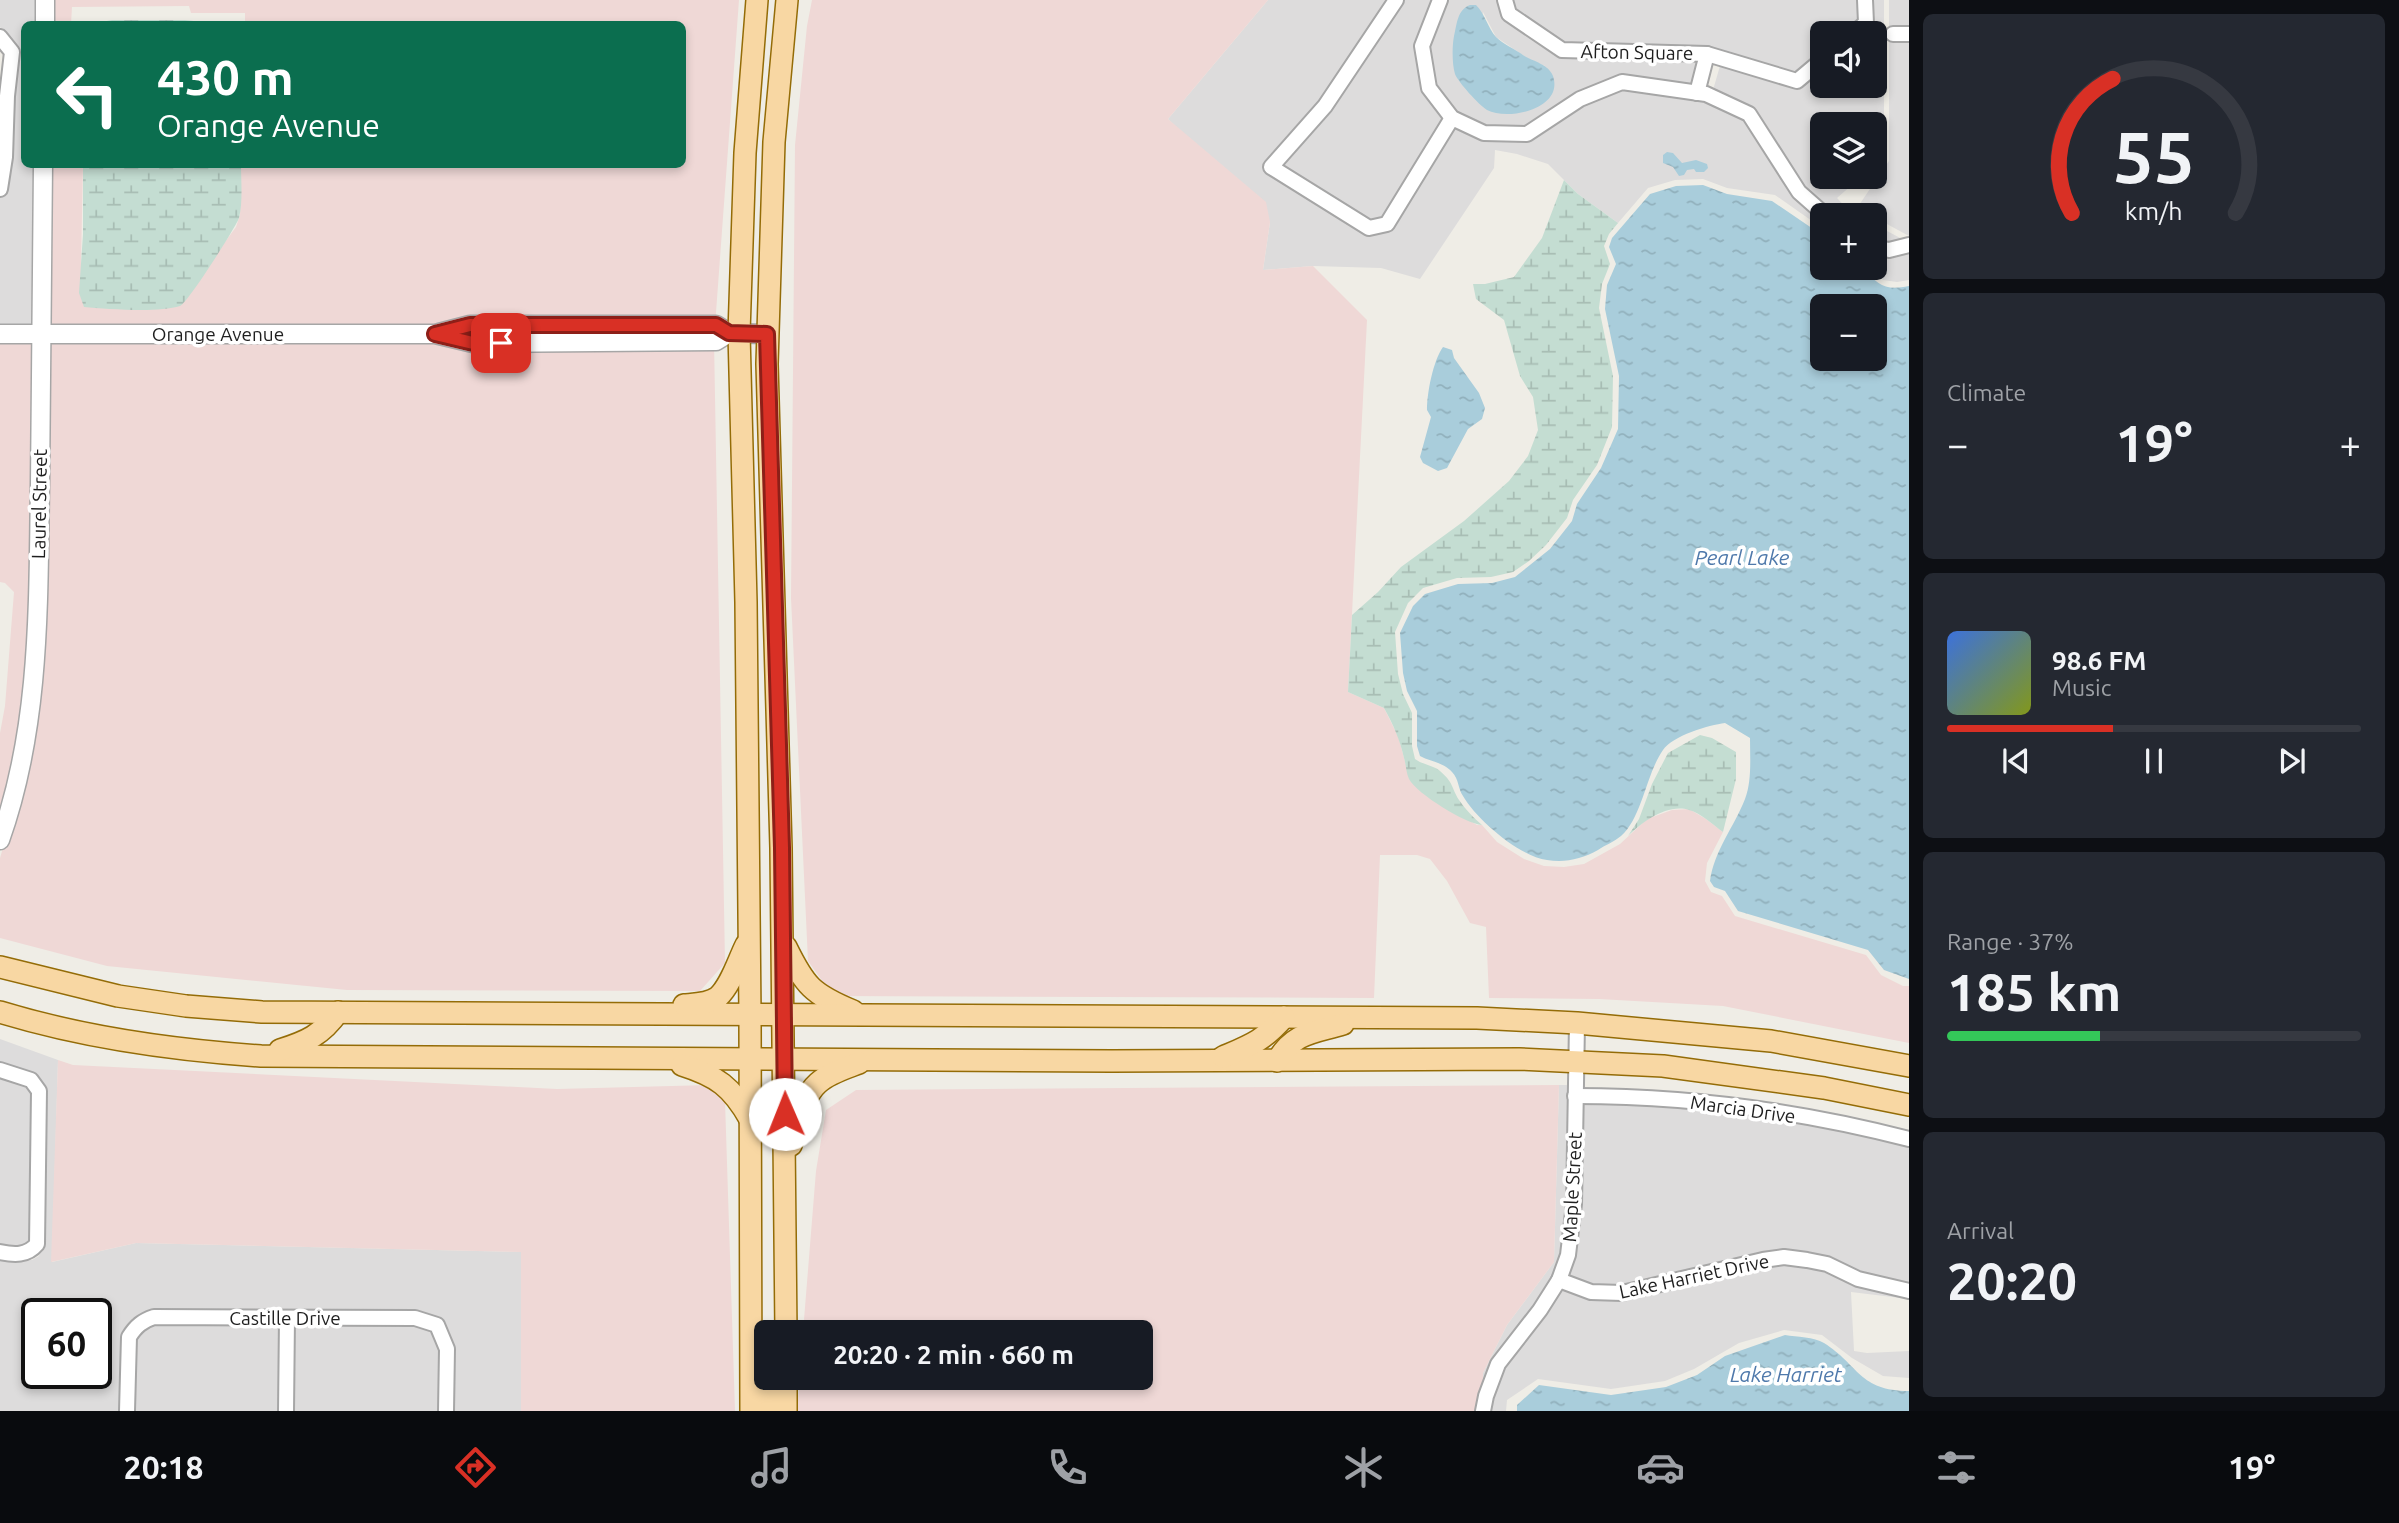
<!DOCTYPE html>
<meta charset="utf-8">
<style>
:root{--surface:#171b24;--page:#242831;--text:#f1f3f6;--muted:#9ea1a6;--line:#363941;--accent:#d93025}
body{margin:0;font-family:Ubuntu,sans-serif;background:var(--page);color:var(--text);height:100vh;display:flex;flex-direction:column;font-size:26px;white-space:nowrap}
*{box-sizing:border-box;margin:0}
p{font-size:23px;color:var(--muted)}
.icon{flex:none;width:38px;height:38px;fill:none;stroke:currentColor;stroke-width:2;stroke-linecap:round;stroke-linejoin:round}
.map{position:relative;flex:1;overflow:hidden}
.sheet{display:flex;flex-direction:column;gap:14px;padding:14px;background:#0d0f14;width:490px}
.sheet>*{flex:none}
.guide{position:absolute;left:21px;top:21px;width:665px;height:147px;border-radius:10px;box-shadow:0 4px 10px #0003;background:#0b6e4f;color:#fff;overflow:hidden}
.buttons{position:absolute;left:1810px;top:21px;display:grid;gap:14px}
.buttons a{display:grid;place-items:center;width:77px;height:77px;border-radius:10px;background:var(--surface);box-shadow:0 4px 10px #0003;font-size:35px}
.speed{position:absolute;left:21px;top:1298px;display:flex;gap:14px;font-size:35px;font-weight:700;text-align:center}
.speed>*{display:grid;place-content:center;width:91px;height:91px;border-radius:50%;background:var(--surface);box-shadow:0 4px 10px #0003;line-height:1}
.speed .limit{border:4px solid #111;border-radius:10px;background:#fff;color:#111}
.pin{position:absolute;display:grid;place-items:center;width:60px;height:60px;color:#fff;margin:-30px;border-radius:14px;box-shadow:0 4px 10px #0006}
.me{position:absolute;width:77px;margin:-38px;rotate:359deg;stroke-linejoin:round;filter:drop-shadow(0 0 5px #0008)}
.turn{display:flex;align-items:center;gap:24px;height:147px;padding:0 21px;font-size:32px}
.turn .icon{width:91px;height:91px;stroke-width:2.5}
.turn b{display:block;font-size:49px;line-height:60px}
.big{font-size:52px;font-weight:600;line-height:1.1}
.sheet .card{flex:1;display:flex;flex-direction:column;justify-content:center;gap:10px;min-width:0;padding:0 24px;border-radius:10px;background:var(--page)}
.sheet .dial{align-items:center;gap:0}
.dial svg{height:182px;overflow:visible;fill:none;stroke:var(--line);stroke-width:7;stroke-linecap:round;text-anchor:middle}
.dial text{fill:var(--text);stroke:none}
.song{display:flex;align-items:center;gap:21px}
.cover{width:84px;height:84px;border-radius:10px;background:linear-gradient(135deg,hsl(220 70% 55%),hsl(70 70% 35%))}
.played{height:7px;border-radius:4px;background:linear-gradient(90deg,var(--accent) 40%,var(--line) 40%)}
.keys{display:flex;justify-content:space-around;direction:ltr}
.heat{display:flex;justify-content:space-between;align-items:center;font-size:38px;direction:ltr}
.charge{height:10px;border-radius:5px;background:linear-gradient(90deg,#34c759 37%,var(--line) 0)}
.trip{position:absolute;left:754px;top:1320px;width:399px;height:70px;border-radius:10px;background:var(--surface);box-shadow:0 4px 10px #0003;font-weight:600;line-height:70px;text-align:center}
.menu{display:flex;height:112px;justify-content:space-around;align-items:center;background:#090b0e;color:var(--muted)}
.menu .icon{width:49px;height:49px}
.menu .active{color:var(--accent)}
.menu b{font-size:32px;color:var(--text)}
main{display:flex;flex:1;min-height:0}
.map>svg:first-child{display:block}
.residential{fill:#dddcdc;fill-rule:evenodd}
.commercial{fill:#efd8d6}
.wetland{fill:url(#wetland-marsh)}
.water{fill:url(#water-ripples);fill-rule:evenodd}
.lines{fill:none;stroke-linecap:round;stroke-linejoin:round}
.minor-casing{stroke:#a6a6a6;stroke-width:18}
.tertiary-casing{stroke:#a6a6a6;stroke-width:21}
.primary-casing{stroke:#946c07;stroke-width:24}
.minor{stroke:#fff;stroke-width:14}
.tertiary{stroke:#fff;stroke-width:18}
.primary{stroke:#f8d7a3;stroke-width:21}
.route-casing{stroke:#8d1f18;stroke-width:18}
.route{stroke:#d93025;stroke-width:12}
.labels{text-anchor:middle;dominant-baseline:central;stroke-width:7;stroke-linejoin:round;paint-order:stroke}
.street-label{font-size:19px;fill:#1f1f1f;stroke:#fff}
.water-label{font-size:21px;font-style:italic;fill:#4f79ab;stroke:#fff}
</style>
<main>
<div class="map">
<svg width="1909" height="1411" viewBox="0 0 1909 1411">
<defs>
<pattern id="wetland-marsh" width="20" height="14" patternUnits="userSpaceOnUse" patternTransform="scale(1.75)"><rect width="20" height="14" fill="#c4ddd2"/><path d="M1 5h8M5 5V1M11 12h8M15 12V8" fill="none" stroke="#a8bdb4"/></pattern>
<pattern id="water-ripples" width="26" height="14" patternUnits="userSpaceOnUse" patternTransform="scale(1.75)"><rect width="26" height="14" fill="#a9cddb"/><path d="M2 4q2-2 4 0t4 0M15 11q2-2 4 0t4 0" fill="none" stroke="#91b0bc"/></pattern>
</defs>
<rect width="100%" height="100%" fill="#efede6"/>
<g class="residential">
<polygon points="0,0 37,0 37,24 24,24 24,164 37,165 35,328 0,328 0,196 7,190 11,158 16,47 0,27"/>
<polygon points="1268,0 1433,0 1416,43 1445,119 1440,132 1450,137 1455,127 1482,140 1527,141 1582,105 1623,89 1704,101 1745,120 1794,196 1822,221 1822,228 1775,195 1727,188 1703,179 1675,180 1648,188 1618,223 1578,194 1548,164 1517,154 1495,150 1494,168 1420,279 1381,268 1313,266 1263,270 1270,222 1168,119"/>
<path d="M1447 0H1884V154L1874 164V124H1822V177H1861L1837 198 1853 215H1835L1803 187 1781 155 1713 90 1724 52 1703 46 1692 85 1620 75 1577 93 1525 127 1486 126 1456 112 1435 85 1428 47ZM1483 12 1496 37 1527 58 1545 66 1470 94ZM1822 33H1874V86H1822Z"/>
<polygon points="1889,0 1909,0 1909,236 1874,217 1874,215 1857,208 1889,161"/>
<polygon points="1874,229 1887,231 1904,240 1889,243 1874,240"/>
<polygon points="1909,252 1909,280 1897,282 1883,280 1870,268 1874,268 1874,254 1890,257"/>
<path d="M0 1039 58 1060 52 1262 136 1243 522 1252 521 1411H452L453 1350 444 1325 445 1322 439 1316 437 1317 415 1311 154 1310 133 1318 126 1326 121 1349V1411H0V1259L15 1262 29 1259 32 1260 39 1256 41 1249 44 1086 33 1073 0 1063ZM37 1314H96V1374H37Z"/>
<polygon points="0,1077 28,1086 33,1093 31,1242 16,1248 0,1245"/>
<polygon points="1559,1085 1569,1085 1568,1203 1562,1253 1554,1276 1535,1305 1493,1359 1483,1387 1483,1373 1507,1325 1554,1262"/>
<polygon points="1581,1103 1624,1103 1743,1115 1825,1127 1909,1146 1909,1284 1860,1273 1828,1258 1785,1250 1621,1286 1592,1285 1567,1276 1574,1256 1579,1226"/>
<polygon points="1784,1264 1825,1271 1857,1286 1897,1297 1909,1297 1909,1299 1851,1292 1854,1351 1867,1353 1909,1351 1909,1378 1883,1376 1852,1358 1822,1335 1784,1330 1739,1343 1694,1369 1665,1381 1611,1389 1538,1379 1507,1400 1506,1411 1489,1411 1503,1367 1561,1288 1591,1299 1622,1300 1763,1267"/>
<polygon points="155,1324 280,1325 280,1411 133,1411 135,1340 146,1327"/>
<polygon points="293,1325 414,1325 433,1331 441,1351 440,1411 292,1411"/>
</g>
<g class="commercial">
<polygon points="51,0 739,0 715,326 47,328 49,165 83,165 81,262 97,308 155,309 219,250 236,227 240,215 241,165 682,164 682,24 245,24 245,13 191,13 189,6 72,7 71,24 51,24"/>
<polygon points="812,0 1268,0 1168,119 1266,202 1270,222 1263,270 1313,266 1367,320 1348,692 1384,708 1398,736 1410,779 1422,792 1477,825 1482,825 1497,842 1524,859 1544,866 1564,867 1584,864 1620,844 1647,819 1672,810 1689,809 1706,819 1723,832 1707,863 1705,881 1711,892 1722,896 1735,916 1866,955 1881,975 1903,986 1909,986 1909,1043 1723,1006 1599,999 1489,998 1486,927 1470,923 1447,881 1430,859 1417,855 1380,855 1374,998 833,996 808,961 791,598 795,145 807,26"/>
<polygon points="714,340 725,963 700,991 347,990 107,966 0,938 0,858 25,774 47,342"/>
<polygon points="0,342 35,342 27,695 0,819 0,733 5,706 14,592 5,583 0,582"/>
<polygon points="58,1060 73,1065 557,1089 710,1085 725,1101 735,1411 521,1411 521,1252 136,1243 51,1262"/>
<polygon points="1559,1085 1554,1262 1507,1325 1483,1373 1483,1387 1477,1411 797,1411 800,1377 1141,1377 1141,1332 803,1332 816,1171 826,1110 856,1090"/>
</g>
<g class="wetland">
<polygon points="112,20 185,20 220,24 91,24"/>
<path d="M83 164 241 165C241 181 243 202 239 218 236 227 187 304 180 306 159 313 107 309 84 307L79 293 83 234Z"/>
<path d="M1564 180 1578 194 1618 223 1609 234 1604 246 1610 264 1602 284 1599 308 1613 376 1612 427 1597 465 1573 500 1567 518 1546 545 1529 561 1513 572 1491 577 1457 578 1423 588 1408 603 1395 632 1398 674 1403 694 1412 713V746L1415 759C1423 765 1433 765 1440 771 1454 783 1451 787 1459 800 1465 809 1474 818 1482 825 1466 824 1417 794 1409 779 1406 773 1406 764 1404 758 1400 740 1393 724 1384 708L1348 692 1352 615 1378 592 1401 567 1464 521 1509 481 1528 456 1538 430 1533 397 1520 376 1504 320 1476 299 1473 284H1485L1514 277 1542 238Z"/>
<path d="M1700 735 1712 738 1736 752V779L1723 832C1713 825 1701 813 1689 810 1668 803 1642 822 1628 836L1639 819 1652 784 1668 753Z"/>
</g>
<g class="water">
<path d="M1470 5H1476C1485 14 1488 28 1496 37 1503 44 1515 49 1523 55 1532 61 1549 64 1553 76 1564 109 1508 121 1487 110 1479 105 1458 82 1455 74 1452 64 1452 46 1454 36 1457 24 1457 10 1470 5Z"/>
<polygon points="1667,152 1673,153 1682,163 1696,160 1707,164 1708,168 1704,172 1696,172 1694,169 1687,170 1684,175 1679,176 1673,167 1663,163 1663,155"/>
<path d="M1703 185 1727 194 1772 201 1822 235V268H1863C1878 285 1885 291 1909 286V979L1884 970 1868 950 1738 911 1725 891 1714 887 1710 881C1714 851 1734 827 1745 799 1752 781 1750 758 1750 738L1725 723C1709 725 1672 736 1663 750 1646 774 1642 818 1621 836 1614 842 1605 845 1598 850 1582 859 1565 863 1547 860 1519 856 1477 820 1463 796 1458 789 1459 779 1452 772 1443 762 1431 762 1420 756L1417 746V711L1407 691 1403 673 1400 633 1413 606 1425 594 1458 584 1492 583 1515 577 1550 549 1572 521 1577 504 1601 468 1618 429 1619 376 1605 309 1607 285 1616 264 1609 247 1612 238 1650 194 1676 186ZM1874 306V359H1822V306Z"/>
<path d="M1443 347 1452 350 1454 358 1479 393 1485 408 1482 419 1468 429 1447 468 1438 471 1423 463 1420 457 1431 417 1427 410C1427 393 1433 361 1443 347Z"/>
<path d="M1785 1335C1797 1337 1814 1337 1824 1343 1859 1365 1859 1391 1909 1391V1411H1517V1405L1539 1385 1611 1395 1666 1387 1697 1375 1725 1356Z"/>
</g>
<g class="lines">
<g class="minor-casing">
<g id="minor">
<polyline points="1396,0 1325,106 1271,167 1369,228 1387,224 1452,118"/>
<polyline points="1440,0 1422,46 1429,88 1452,118 1484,133 1527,134 1580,99 1622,82 1706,94 1749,114 1799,192 1825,215"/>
<polyline points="1505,0 1509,14 1562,50 1707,54 1797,81 1822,60"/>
<polyline points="1854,33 1866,23 1865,0"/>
<polyline points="1893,34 1909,34"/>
<polyline points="0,37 12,52 7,96 5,157 0,189"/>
<polyline points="1697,93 1707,54"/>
<polyline points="1874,247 1889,250 1909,245"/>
<path d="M0 1070 31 1080 39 1091 37 1244C27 1256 14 1255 0 1252"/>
<path d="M1575 1096C1687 1096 1801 1111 1909 1139"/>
<polyline points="1559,1280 1591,1292 1622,1293 1763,1260 1784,1257 1807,1260 1827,1264 1858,1279 1909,1291"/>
<path d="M127 1411 129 1337C136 1326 142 1321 154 1317L415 1318 437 1325 447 1349 446 1411"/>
<polyline points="286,1411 287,1318"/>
<polyline points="1483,1411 1486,1396 1498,1364 1540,1310 1559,1280 1568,1255 1574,1204 1577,1023"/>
</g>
</g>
<g class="tertiary-casing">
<g id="tertiary">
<polyline points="45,24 45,0"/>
<polyline points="439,333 470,325 716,325 729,333 767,334"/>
<polyline points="0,334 435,334 473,343 716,341 729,333"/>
<path d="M0 840C41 725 38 603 40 483 41 377 42 271 43 164"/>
</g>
</g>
<g class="primary-casing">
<g id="primary">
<path d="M786 947C805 986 812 994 853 1011"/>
<polyline points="0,967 118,996 186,1006 262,1012 1477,1018 1577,1023 1771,1041 1909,1066"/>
<path d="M684 1005C695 1004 709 1004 718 997 731 985 738 961 746 945"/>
<path d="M0 1012C85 1038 172 1050 261 1056L1112 1061 1519 1059 1663 1066 1824 1088 1909 1105"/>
<path d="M280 1050C306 1042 322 1035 338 1012"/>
<path d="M1223 1057C1251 1045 1263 1041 1284 1017"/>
<path d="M1277 1061C1294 1032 1313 1033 1343 1024"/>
<path d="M682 1065C717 1076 732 1087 750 1119"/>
<path d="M791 1145C798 1126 802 1097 818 1083 829 1073 846 1068 859 1063"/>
<polyline points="786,1332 781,848 767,364 774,142 787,0"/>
<polyline points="768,1377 771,1411"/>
<polyline points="786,1377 786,1411"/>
<polyline points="751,1411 750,1015 746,602 739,333 745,153 757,0"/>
</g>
</g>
<use href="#minor" class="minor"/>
<use href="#tertiary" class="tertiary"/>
<use href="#primary" class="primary"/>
</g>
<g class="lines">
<g class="route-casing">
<polyline id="route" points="501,343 473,343 435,334 470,325 716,325 729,333 767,334 782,848 785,1114"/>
</g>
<use href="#route" class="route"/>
</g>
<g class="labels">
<g class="street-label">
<text transform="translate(1637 52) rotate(1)">Afton Square</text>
<text x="218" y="334">Orange Avenue</text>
<text transform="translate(39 504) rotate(-89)">Laurel Street</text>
<text transform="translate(1743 1109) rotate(8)">Marcia Drive</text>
<text transform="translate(1572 1187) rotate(-87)">Maple Street</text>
<text transform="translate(1694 1276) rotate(-12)">Lake Harriet Drive</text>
<text x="285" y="1318">Castille Drive</text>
</g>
<g class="water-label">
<text x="1742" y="557">Pearl Lake</text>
<text x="1786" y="1374">Lake Harriet</text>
</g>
</g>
</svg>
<div class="buttons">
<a><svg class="icon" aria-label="sound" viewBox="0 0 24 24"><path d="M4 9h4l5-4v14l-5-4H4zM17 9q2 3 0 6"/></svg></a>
<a><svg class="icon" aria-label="layers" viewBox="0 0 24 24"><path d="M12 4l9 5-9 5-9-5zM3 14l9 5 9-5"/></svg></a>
<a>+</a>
<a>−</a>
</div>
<div class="speed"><div class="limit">60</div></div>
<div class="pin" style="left:501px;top:343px;background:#d93025"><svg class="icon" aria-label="arrive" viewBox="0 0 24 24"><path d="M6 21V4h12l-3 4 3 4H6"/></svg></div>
<svg class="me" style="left:785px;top:1114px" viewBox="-20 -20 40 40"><circle r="19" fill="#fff"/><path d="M0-13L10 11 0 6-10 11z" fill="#d93025"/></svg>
<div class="trip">20:20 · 2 min · 660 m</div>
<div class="guide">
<div class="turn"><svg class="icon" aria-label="left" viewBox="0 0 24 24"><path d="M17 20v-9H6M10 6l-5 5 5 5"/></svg><div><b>430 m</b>Orange Avenue</div></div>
</div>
</div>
<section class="sheet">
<div class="card dial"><svg viewBox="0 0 100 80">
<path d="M14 69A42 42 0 1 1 86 69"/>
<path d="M14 69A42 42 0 0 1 32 10" stroke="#d93025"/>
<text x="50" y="56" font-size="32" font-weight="700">55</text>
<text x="50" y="72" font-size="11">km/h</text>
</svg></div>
<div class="card"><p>Climate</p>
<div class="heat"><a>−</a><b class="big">19°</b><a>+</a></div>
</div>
<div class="card">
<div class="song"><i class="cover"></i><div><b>98.6 FM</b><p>Music</p></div></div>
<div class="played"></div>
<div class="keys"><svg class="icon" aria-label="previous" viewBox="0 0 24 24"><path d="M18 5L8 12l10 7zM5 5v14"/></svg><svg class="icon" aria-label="pause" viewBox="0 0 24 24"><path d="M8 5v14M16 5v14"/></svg><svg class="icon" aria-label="next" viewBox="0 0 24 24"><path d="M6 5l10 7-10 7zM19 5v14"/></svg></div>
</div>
<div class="card"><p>Range · 37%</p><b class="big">185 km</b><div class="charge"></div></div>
<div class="card"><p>Arrival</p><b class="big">20:20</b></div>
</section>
</main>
<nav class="menu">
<b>20:18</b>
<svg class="icon active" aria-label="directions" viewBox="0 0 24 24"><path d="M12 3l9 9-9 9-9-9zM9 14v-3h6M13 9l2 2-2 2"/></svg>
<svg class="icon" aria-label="music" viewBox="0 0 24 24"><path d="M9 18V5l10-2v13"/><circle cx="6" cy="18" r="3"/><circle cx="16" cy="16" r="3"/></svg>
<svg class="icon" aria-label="phone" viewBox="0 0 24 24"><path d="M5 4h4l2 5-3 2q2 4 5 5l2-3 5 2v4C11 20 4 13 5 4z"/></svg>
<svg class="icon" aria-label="climate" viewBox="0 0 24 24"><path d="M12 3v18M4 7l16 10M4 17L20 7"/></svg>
<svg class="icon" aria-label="car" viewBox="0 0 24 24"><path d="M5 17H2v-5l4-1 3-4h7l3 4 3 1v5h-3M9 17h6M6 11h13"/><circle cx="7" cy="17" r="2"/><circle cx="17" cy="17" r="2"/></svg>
<svg class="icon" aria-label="filters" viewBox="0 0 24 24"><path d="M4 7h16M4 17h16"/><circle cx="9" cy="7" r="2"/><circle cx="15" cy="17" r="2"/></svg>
<b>19°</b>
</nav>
